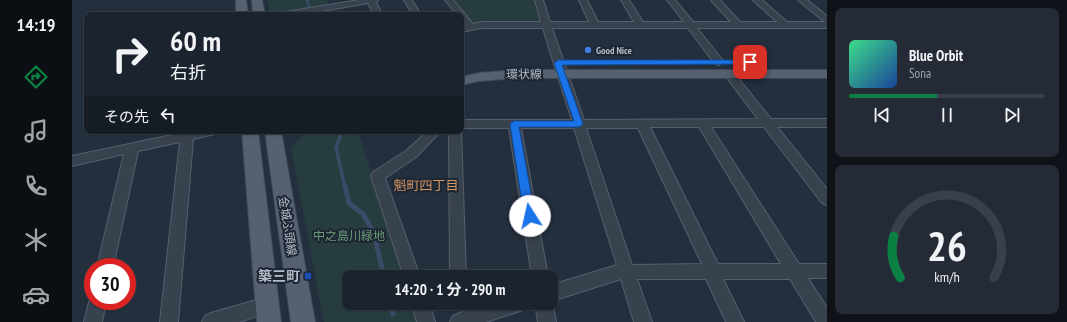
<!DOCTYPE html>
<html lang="ja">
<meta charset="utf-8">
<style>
:root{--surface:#1b232e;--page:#242b36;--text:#f1f3f6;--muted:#a0a4aa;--line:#39404a;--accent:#0b8043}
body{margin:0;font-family:"PT Sans Narrow","Noto Sans JP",sans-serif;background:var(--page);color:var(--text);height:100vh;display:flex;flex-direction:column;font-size:15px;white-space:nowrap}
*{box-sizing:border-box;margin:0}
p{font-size:13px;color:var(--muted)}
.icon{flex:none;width:22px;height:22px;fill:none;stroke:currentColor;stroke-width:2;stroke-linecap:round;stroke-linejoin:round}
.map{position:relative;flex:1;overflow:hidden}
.sheet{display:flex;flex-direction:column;gap:8px;padding:8px;background:#0f1319;width:240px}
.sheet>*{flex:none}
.top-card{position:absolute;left:12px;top:12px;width:380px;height:122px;border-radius:8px;box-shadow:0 1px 3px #0004,0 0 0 1px var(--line);background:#1b232e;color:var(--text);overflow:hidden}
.speed{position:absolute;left:12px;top:258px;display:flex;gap:8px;font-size:20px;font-weight:700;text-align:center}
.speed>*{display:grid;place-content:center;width:52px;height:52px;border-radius:50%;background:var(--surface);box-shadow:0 1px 3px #0004,0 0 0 1px var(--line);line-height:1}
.speed .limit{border:6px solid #d22;background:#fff;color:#111}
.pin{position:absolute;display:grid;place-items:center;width:34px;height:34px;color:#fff;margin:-17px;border-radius:8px;box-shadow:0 2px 6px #0006}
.me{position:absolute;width:44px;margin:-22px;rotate:350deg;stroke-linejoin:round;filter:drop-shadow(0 0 3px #0008)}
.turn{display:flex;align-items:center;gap:14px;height:84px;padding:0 20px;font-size:18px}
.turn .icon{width:52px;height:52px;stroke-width:2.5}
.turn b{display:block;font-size:28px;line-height:34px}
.then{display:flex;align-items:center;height:38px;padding:0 20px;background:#0003;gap:8px;font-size:15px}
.sheet .widget{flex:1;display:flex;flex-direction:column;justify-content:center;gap:6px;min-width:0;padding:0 14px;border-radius:8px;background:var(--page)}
.sheet .dial{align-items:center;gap:0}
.dial svg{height:104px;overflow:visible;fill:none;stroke:var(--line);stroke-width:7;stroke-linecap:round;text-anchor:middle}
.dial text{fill:var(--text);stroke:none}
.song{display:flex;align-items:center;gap:12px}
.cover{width:48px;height:48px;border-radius:6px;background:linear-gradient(135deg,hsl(150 70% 55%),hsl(220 70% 35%))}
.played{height:4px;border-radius:2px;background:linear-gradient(90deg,var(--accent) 45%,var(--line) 45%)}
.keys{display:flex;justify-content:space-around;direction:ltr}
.trip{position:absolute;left:270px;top:270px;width:216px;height:40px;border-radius:8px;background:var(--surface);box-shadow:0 1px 3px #0004,0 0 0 1px var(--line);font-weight:700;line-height:40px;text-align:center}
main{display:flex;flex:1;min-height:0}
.tabs{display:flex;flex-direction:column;width:72px;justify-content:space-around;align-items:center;background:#0b0e12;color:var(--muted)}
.tabs .icon{width:28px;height:28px}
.tabs .selected{color:var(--accent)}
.tabs b{font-size:18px;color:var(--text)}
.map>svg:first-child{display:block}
.green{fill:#263c3f}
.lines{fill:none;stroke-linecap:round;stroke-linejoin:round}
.stream-far2{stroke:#394c67;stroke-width:3}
.stream-far1{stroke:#394c67;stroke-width:3.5}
.stream{stroke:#394c67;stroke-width:5}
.minor-casing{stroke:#565f6c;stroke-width:2}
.major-casing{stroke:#414a57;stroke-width:2}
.minor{fill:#38414e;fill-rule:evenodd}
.major{fill:#56606e;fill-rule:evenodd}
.route{fill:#1a73e8;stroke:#114b97}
.shop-dot{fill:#3f7fe0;stroke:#1d2633;stroke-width:1.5}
.transit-dot{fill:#1a4fb4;stroke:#1d2633;stroke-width:1.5}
.labels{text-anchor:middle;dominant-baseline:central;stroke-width:4;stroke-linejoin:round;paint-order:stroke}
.far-poi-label{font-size:10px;font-weight:bold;fill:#b4bcc9;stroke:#1d2633;text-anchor:start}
.street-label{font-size:12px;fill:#b4bcc9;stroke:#1d2633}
.park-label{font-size:12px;fill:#6b9a76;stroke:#1d2633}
.neighbourhood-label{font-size:13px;fill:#d59563;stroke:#1d2633}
.near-poi-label{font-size:14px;font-weight:bold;fill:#b4bcc9;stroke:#1d2633;text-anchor:end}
</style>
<main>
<nav class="tabs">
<b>14:19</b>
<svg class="icon selected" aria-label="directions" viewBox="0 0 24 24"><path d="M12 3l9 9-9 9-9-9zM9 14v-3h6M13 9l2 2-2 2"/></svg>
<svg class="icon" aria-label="music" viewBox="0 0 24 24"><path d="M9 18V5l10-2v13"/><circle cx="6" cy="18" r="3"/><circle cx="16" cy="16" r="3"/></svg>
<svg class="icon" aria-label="phone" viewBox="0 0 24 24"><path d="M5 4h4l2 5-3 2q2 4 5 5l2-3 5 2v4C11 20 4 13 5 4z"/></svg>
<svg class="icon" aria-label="climate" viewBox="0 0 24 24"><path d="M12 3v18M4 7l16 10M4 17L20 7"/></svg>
<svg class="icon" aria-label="car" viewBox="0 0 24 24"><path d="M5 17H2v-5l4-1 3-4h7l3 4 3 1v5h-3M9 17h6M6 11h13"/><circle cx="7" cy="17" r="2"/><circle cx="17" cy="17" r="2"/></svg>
</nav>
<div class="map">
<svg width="755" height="322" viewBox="0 0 755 322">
<rect width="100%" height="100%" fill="#242f3e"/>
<g class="green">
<polygon points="196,0 256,0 257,15 198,15"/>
<polygon points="382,0 462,0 469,23 467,24 401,23"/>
<polygon points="235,131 286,131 332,277 277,277 277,303 341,303 347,322 252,322 219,148"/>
</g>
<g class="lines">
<polyline class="stream-far2" points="235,0 240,15"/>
<polyline class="stream-far1" points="270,131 264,148 273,187"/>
<g class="stream">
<polyline points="273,186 277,203 291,214 302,233 312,277"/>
<polyline points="318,303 321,314"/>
</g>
<g class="minor-casing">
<g id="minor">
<polygon points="287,0 306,0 304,2 310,15 302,15 296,3 228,15 209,15 213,12"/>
<polygon points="332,0 340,0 349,15 341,15"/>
<path d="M373 0H381L401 24 410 22H469L463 0H471L478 22H517L507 0H515L526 22H562L549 0H557L571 22H612L595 0H603L621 22H659L639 0H648L668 22H705L681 0H690L715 22H753L726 0H735L755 16V28H625L652 62 647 65 643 64 616 28H480L512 120 686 119 652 74 657 71 661 72 699 119H755V127H705L755 189V205L750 203 692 127H639L727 264H755V278H736L755 308V322H744L718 279H651L672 322H654L634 279H565L580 322H562L549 279 480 301 484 322H466L463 303H479V285L545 265 502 128H449L476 277H460L437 128H389V120H500C490 89 480 59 471 28H410L389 32V26L393 25 389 20V15H385ZM578 127H627L709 264H646ZM514 128H566L630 264 560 265Z"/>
<polygon points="119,131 145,131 143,134 121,139 106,322 88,322 108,142 66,151 41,267 25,267 52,154 0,166 0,156"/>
<polygon points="356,131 369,131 344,157 313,178 348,277 332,277 299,176 301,172 334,151"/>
<polygon points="377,131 389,131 394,277 378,277"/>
<polygon points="21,294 21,301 34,301 30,322 12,322 19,295"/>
<polygon points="195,297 201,299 204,305 201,311 167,322 130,322 133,316 139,313"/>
<polygon points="339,303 357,303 363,322 345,322"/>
<polygon points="386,303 404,303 405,308 421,303 457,303 454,309 414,322 378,322 381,316 390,312"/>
</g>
</g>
<g class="major-casing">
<g id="major">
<polygon points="164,0 174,0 176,15 164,15"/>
<polygon points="180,0 190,0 193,15 181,15"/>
<polygon points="446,70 755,70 755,78 446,78 407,81 389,85 389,77 407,73"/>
<polygon points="170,131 186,131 209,322 185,322"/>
<polygon points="193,131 209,131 243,322 219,322"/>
</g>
</g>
<use href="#minor" class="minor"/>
<use href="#major" class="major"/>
</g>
<polygon class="route" points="486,60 678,60 682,62 678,64 490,65 511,124 507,127 447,127 463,216 461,219 458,220 454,219 452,216 438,124 442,121 502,121 482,63"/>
<circle class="shop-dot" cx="516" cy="50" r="4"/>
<rect class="transit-dot" x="232" y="272" width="8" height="8" rx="2"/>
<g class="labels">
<g class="far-poi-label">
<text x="524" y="50">Good Nice</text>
</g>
<g class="street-label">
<text transform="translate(452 74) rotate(-1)">環状線</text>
<text transform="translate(216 226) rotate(81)">金城ふ頭線</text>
</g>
<g class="park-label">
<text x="277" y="235">中之島川緑地</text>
</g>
<g class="neighbourhood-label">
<text x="354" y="185">魁町四丁目</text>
</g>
<g class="near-poi-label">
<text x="228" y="276">築三町</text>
</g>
</g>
</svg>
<div class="speed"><div class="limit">30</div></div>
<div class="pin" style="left:678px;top:62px;background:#d93025"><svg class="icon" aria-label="arrive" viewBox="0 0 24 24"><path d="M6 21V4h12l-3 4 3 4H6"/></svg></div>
<svg class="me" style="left:458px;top:216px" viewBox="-20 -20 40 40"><circle r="19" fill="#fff"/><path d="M0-13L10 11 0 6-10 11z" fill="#1a73e8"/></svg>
<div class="trip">14:20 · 1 分 · 290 m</div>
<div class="top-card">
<div class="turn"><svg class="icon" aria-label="right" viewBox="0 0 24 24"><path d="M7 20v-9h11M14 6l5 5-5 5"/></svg><div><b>60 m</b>右折</div></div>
<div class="then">その先<svg class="icon" aria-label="left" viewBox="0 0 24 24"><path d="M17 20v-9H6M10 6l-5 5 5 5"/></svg></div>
</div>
</div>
<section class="sheet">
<div class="widget">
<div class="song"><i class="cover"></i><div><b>Blue Orbit</b><p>Sona</p></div></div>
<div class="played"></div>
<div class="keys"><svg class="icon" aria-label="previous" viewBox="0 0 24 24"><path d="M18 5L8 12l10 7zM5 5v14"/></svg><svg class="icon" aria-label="pause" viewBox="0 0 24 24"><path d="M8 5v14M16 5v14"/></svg><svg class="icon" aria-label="next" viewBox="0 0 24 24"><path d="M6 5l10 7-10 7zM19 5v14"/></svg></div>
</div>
<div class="widget dial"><svg viewBox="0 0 100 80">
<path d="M14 69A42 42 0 1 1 86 69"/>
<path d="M14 69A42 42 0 0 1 9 37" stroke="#0b8043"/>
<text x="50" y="56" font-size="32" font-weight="700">26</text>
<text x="50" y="72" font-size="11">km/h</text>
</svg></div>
</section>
</main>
